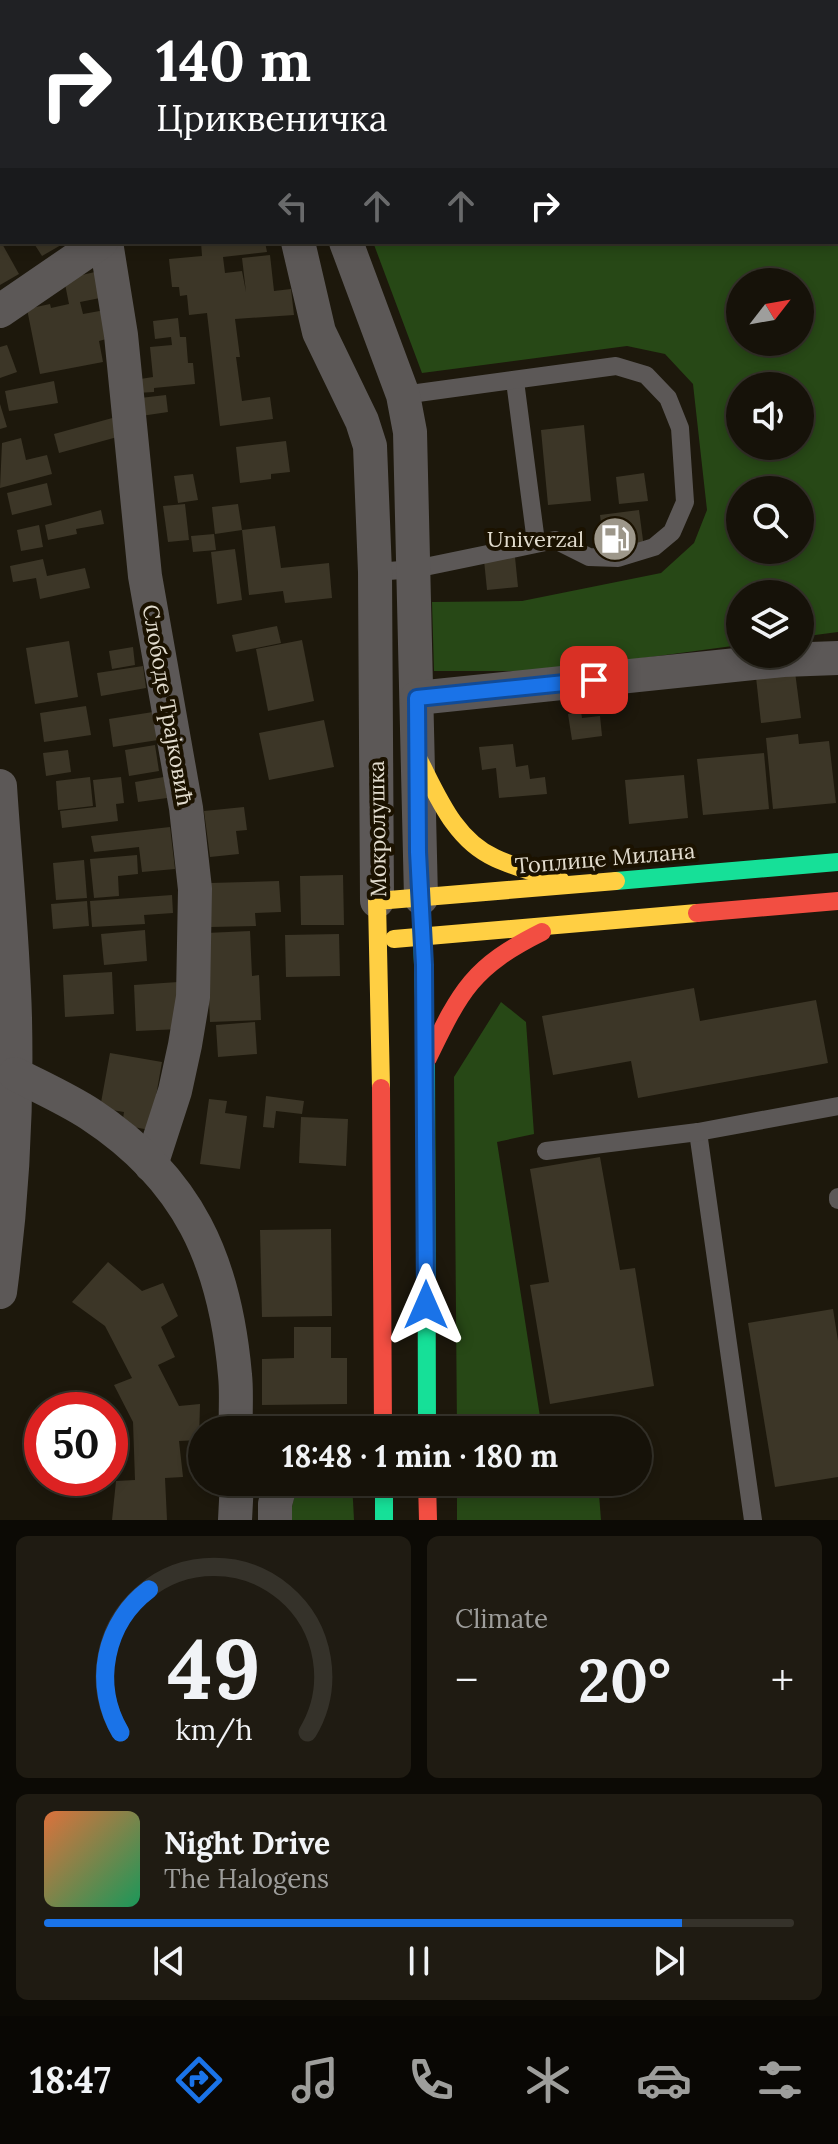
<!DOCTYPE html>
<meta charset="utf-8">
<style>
:root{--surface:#161209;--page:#1f1b12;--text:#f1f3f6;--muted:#9e9e9c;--line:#35322a;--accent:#1a73e8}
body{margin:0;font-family:Lora,serif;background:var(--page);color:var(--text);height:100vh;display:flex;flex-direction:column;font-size:30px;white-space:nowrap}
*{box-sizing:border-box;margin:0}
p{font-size:26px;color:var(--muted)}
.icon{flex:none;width:44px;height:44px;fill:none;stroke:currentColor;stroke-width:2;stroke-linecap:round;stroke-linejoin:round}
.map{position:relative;height:1520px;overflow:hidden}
.panel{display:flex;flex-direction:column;gap:16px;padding:16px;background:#0c0a05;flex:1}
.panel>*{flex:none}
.top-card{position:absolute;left:0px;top:0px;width:838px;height:244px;box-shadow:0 4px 12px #0003,0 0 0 2px var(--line);background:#202124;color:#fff;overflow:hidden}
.needle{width:52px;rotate:59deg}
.controls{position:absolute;left:726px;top:268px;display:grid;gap:16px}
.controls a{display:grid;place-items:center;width:88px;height:88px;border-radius:50%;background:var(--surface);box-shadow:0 4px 12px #0003,0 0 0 2px var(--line);font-size:40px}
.speed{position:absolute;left:24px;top:1392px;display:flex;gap:16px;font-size:40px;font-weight:700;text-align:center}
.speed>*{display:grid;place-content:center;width:104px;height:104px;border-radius:50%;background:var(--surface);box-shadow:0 4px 12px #0003,0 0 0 2px var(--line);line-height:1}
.speed .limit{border:12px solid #d22;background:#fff;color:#111}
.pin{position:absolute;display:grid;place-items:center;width:68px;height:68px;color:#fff;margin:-34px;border-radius:16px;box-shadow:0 4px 12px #0006}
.me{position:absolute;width:88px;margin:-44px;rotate:0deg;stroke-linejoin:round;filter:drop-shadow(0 0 6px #0008)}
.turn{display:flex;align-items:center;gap:28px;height:168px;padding:0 24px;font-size:36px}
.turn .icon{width:104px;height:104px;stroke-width:2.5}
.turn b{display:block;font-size:56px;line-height:68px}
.lanes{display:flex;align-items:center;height:76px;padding:0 24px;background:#0003;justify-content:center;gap:40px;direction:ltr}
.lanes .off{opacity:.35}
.big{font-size:60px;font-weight:700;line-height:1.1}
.panel .widget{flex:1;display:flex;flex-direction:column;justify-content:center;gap:12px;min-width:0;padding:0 28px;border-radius:12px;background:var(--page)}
.panel .dial{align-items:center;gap:0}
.dial svg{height:208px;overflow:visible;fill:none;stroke:var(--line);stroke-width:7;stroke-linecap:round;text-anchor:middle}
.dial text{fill:var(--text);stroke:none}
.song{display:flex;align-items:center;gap:24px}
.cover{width:96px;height:96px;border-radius:12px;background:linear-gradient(135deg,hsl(20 70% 55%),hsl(150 70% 35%))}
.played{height:8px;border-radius:4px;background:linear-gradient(90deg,var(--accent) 85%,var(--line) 85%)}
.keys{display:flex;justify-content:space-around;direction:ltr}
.heat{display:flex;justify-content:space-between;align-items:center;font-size:44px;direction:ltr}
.panel .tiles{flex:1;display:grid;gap:16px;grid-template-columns:1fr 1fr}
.widget:last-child{grid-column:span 2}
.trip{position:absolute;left:188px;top:1416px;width:464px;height:80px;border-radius:40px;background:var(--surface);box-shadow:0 4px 12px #0003,0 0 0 2px var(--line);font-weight:700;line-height:80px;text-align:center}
.dock{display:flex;height:128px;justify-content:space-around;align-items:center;background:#090704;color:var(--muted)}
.dock .icon{width:56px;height:56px}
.dock .selected{color:var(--accent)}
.dock b{font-size:36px;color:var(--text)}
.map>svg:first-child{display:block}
.green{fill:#274816;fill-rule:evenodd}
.building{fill:#3c3627}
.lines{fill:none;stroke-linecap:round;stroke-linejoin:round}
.lane{stroke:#5c5857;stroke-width:18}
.street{stroke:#5c5857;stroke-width:34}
.fast{stroke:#16e098;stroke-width:18}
.slow{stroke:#ffcf43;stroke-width:18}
.jam{stroke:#f24e42;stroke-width:18}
.route-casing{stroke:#114b97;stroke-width:20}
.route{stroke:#1a73e8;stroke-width:14}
.labels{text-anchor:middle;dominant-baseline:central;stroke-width:8;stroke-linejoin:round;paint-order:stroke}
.poi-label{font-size:22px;fill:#e2dcce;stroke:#1b1200;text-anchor:end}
.street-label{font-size:22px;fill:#e2dcce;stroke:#1b1200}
</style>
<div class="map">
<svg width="838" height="1520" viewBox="0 0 838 1520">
<rect width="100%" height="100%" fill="#1d180c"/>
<g class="green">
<path d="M381 0H838V632L800 637V594H740V645L546 671H434L432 602 522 601 661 573 694 543 707 510 693 384 665 354 627 346 422 373 373 242H836V2ZM740 282H800V342H740ZM740 386H800V446H740ZM740 490H800V550H740Z"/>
<polygon points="501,1002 526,1022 534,1134 497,1142 541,1423 593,1418 594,1430 457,1430 454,1077"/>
<polygon points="303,1482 352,1482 354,1520 289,1520 296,1489"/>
<polygon points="457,1482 598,1482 601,1520 457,1520"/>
</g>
<g class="building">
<polygon points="0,240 19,274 0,285"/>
<polygon points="33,242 59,242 61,245 42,256"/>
<polygon points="201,242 265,242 267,252 223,257 225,273 242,271 246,292 242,258 270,255 274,291 291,289 294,315 235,319 240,357 236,357 242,401 270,397 273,419 220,426 207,313 189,315 187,295 180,296 179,287 172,287 169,259 202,256"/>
<polygon points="95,272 100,298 80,302 83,314 105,310 110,338 99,341 103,362 40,374 27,309 50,304 51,308 69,304 64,279"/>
<polygon points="178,318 180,337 186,337 188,363 193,363 195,384 154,388 154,392 136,393 134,380 153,377 150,347 172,345 171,337 155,339 153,321"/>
<polygon points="7,345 17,372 0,378 0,347"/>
<polygon points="54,381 58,403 9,411 5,391"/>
<polygon points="166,395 168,412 141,416 140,398"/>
<polygon points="0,404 7,427 0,429"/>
<polygon points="116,417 121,436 59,453 54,434"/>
<polygon points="584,425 591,501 548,505 541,430"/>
<polygon points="21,438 26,460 47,455 52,474 0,488 2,443"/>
<polygon points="286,441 290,472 271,474 271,479 240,483 236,447"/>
<polygon points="644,473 648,501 619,504 616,477"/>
<polygon points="193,474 198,500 178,503 174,476"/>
<polygon points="47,483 52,505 12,515 7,493"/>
<polygon points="185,504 189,540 168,542 163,506"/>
<polygon points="238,504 242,530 275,526 281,568 329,563 332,598 285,603 283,591 249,595 242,530 215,534 212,507"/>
<polygon points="101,510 104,524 76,529 77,534 48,540 45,525"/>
<polygon points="639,510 644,548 605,553 600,515"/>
<polygon points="39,525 43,547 21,551 17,530"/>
<polygon points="214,534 216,550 193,552 191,536"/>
<polygon points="235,549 242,600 217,604 211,552"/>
<polygon points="515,557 518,587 487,590 484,560"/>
<polygon points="43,559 47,576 85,568 90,588 40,599 36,578 13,582 10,566"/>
<polygon points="277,626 281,643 236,652 232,635"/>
<polygon points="302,640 314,701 268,711 256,649"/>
<polygon points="69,641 78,697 35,704 26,648"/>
<polygon points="133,647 135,665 112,669 109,651"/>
<polygon points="143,666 146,688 101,696 97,673"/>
<polygon points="795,672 801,718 761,723 756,677"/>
<polygon points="86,706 91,735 44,742 40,713"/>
<polygon points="153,712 158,740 113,747 109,719"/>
<polygon points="581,712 582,718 600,716 602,736 572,740 568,714"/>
<polygon points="324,720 334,767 269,780 259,733"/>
<polygon points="798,734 799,744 829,741 836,803 773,809 766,738"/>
<polygon points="513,744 516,767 528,765 530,779 545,777 547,794 499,798 496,768 482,770 479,747"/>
<polygon points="155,745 159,771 129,776 125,750"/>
<polygon points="68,750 71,772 46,776 43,753"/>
<polygon points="764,753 769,809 703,815 697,759"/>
<polygon points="684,775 688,818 629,824 625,780"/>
<polygon points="90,777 93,806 58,810 56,781"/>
<polygon points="121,777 124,803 116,804 118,821 62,828 60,811 96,807 93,780"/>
<polygon points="164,777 167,798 138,802 135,782"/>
<polygon points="244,807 247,830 236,831 239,854 210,857 204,811"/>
<polygon points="170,827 175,869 142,872 139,847 94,852 91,836"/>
<polygon points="137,855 138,874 118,876 119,896 94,898 90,859"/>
<polygon points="84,860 87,898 56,900 53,863"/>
<polygon points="343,875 344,925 301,925 300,876"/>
<polygon points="279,881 281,912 255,913 256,926 211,927 210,883"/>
<polygon points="172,895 173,913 144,915 145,924 92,927 90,901"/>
<polygon points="87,901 89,926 53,929 51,904"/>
<polygon points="145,930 147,961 104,965 101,934"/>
<polygon points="250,931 252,976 259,975 261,1020 210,1022 206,933"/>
<polygon points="339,934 340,976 286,977 285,935"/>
<polygon points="112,972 114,1014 65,1017 63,975"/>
<polygon points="178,982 180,1029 136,1031 134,985"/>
<polygon points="694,988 700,1021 816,1000 828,1063 638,1098 631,1061 553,1075 542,1016"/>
<polygon points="255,1022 257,1054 218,1057 216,1025"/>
<polygon points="110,1053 162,1062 150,1130 122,1125 124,1112 100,1108"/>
<polygon points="266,1096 304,1101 302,1114 276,1111 274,1128 263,1127"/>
<polygon points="209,1099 227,1101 225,1113 247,1116 240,1169 200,1164"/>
<polygon points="301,1117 348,1119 346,1166 299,1163"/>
<polygon points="600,1157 620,1270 635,1268 654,1386 550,1404 530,1285 549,1282 530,1169"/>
<polygon points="331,1229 332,1316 262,1317 260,1230"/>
<polygon points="108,1262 142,1291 163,1283 178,1316 161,1327 175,1357 158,1365 179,1406 200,1404 199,1440 179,1441 183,1477 165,1478 167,1520 112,1520 116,1481 135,1480 133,1422 114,1385 132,1378 105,1326 72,1302"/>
<polygon points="833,1309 838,1341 838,1477 775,1487 748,1323"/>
<polygon points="294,1327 331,1327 331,1358 347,1358 347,1404 262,1405 262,1359 294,1358"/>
</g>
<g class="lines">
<g class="lane">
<polyline points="515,381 536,542"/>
<polyline points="375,572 415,569 555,540 589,557 618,558 654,547 672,532 685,502 680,428 668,398 646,375 616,366 403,395"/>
<polyline points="698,1132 753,1520"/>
<polyline points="546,1151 698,1132 838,1106"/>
<polyline points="838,1197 838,1200"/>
</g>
<g class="street">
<polyline points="237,0 238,2"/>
<polyline points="185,2 190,0"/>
<polyline points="0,95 2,93"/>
<polyline points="106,242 121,335 145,576 186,808 195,889 193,997 185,1045 175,1091 151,1165"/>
<polyline points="298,242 319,332 362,421 370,446 375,572 377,901"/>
<polyline points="346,242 403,395 410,432 421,898"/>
<polyline points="0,311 101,242"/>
<polyline points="417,698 783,660 838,658"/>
<path d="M0 786C5 863 13 941 15 1018 17 1109 12 1202 0 1292"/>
<path d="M15 1074C40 1087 67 1099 90 1114 189 1179 225 1261 235 1375 237 1393 235 1412 236 1430"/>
<polyline points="235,1520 237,1482"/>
<polyline points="275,1520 275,1504 281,1482"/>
</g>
<g class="fast">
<polyline points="616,881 838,862"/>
<polyline points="421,898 426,1064 427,1430"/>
<polyline points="384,1482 384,1520"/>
</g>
<g class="slow">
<path d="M419 760C438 797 455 840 495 858 516 868 539 873 561 881"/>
<polyline points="394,939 697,913"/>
<polyline points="381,1088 377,901 616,881"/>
</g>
<g class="jam">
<polyline points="697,913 838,901"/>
<path d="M428 1058C461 990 472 967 542 932"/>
<polyline points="381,1088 383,1430"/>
<polyline points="427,1482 428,1520"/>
</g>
</g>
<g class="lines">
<g class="route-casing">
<polyline id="route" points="426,1305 424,965 418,852 417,698 594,680"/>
</g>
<use href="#route" class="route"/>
</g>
<defs>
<g id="fuel-disc" transform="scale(2.3)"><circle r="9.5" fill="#9d978a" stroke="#1b1200"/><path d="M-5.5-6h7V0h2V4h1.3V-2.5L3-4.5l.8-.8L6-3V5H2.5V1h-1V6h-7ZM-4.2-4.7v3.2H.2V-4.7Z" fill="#fff"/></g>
</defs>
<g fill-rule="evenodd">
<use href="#fuel-disc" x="615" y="539"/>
</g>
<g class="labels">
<g class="poi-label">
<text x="584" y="539">Univerzal</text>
</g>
<g class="street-label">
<text transform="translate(168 705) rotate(80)">Слободе Трајковић</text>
<text transform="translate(377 829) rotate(-91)">Мокролушка</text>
<text transform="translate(605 858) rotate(-5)">Топлице Милана</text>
</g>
</g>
</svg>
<div class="controls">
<a><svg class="needle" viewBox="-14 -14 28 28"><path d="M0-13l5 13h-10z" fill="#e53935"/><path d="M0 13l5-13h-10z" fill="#9e9e9c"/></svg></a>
<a><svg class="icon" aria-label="sound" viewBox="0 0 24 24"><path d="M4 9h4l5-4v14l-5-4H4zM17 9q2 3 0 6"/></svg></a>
<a><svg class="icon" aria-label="search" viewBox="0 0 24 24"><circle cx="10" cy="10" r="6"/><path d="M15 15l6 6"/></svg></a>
<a><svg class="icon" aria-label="layers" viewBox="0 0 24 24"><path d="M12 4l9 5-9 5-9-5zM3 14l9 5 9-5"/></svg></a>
</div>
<div class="speed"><div class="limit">50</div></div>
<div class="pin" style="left:594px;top:680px;background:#d93025"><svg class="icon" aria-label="arrive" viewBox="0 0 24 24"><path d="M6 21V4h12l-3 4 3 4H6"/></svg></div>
<svg class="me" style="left:426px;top:1305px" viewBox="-20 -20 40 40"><path d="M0-17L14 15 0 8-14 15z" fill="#1a73e8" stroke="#fff" stroke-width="4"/></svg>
<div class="trip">18:48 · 1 min · 180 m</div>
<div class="top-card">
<div class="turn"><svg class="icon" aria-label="right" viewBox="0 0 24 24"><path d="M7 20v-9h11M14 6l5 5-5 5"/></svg><div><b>140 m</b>Цриквеничка</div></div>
<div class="lanes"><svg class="icon off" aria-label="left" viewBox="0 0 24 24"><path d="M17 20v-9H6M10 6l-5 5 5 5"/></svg><svg class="icon off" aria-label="ahead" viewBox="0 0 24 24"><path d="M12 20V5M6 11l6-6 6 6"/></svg><svg class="icon off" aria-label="ahead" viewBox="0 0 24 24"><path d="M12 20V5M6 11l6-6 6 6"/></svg><svg class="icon" aria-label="right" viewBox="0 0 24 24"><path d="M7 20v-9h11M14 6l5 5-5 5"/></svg></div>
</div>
</div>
<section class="panel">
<div class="tiles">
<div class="widget dial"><svg viewBox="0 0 100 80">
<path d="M14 69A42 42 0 1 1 86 69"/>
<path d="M14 69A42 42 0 0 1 25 14" stroke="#1a73e8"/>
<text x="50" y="56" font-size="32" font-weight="700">49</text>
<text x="50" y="72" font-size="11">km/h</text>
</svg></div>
<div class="widget"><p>Climate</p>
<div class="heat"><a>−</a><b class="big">20°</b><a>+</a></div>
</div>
<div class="widget">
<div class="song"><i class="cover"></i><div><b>Night Drive</b><p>The Halogens</p></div></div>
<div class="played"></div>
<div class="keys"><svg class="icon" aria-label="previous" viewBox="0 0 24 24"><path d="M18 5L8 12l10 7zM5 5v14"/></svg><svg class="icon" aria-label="pause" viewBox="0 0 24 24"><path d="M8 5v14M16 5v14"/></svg><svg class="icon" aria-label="next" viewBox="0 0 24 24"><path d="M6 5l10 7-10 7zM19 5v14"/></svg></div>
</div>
</div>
</section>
<nav class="dock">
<b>18:47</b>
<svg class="icon selected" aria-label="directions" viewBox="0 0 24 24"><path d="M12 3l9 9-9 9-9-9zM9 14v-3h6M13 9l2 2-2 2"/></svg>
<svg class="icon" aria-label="music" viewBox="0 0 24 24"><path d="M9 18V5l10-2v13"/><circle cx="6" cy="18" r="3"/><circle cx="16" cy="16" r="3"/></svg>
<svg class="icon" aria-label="phone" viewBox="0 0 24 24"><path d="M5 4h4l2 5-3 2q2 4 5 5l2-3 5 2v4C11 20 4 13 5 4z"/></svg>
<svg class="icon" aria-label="climate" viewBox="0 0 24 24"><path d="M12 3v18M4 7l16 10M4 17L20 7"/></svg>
<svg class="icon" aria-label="car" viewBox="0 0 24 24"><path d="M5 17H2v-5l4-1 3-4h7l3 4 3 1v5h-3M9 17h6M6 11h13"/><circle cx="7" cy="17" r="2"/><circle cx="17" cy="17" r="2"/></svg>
<svg class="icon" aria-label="filters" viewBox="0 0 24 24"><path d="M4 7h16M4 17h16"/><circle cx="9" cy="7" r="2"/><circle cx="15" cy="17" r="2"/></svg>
</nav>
